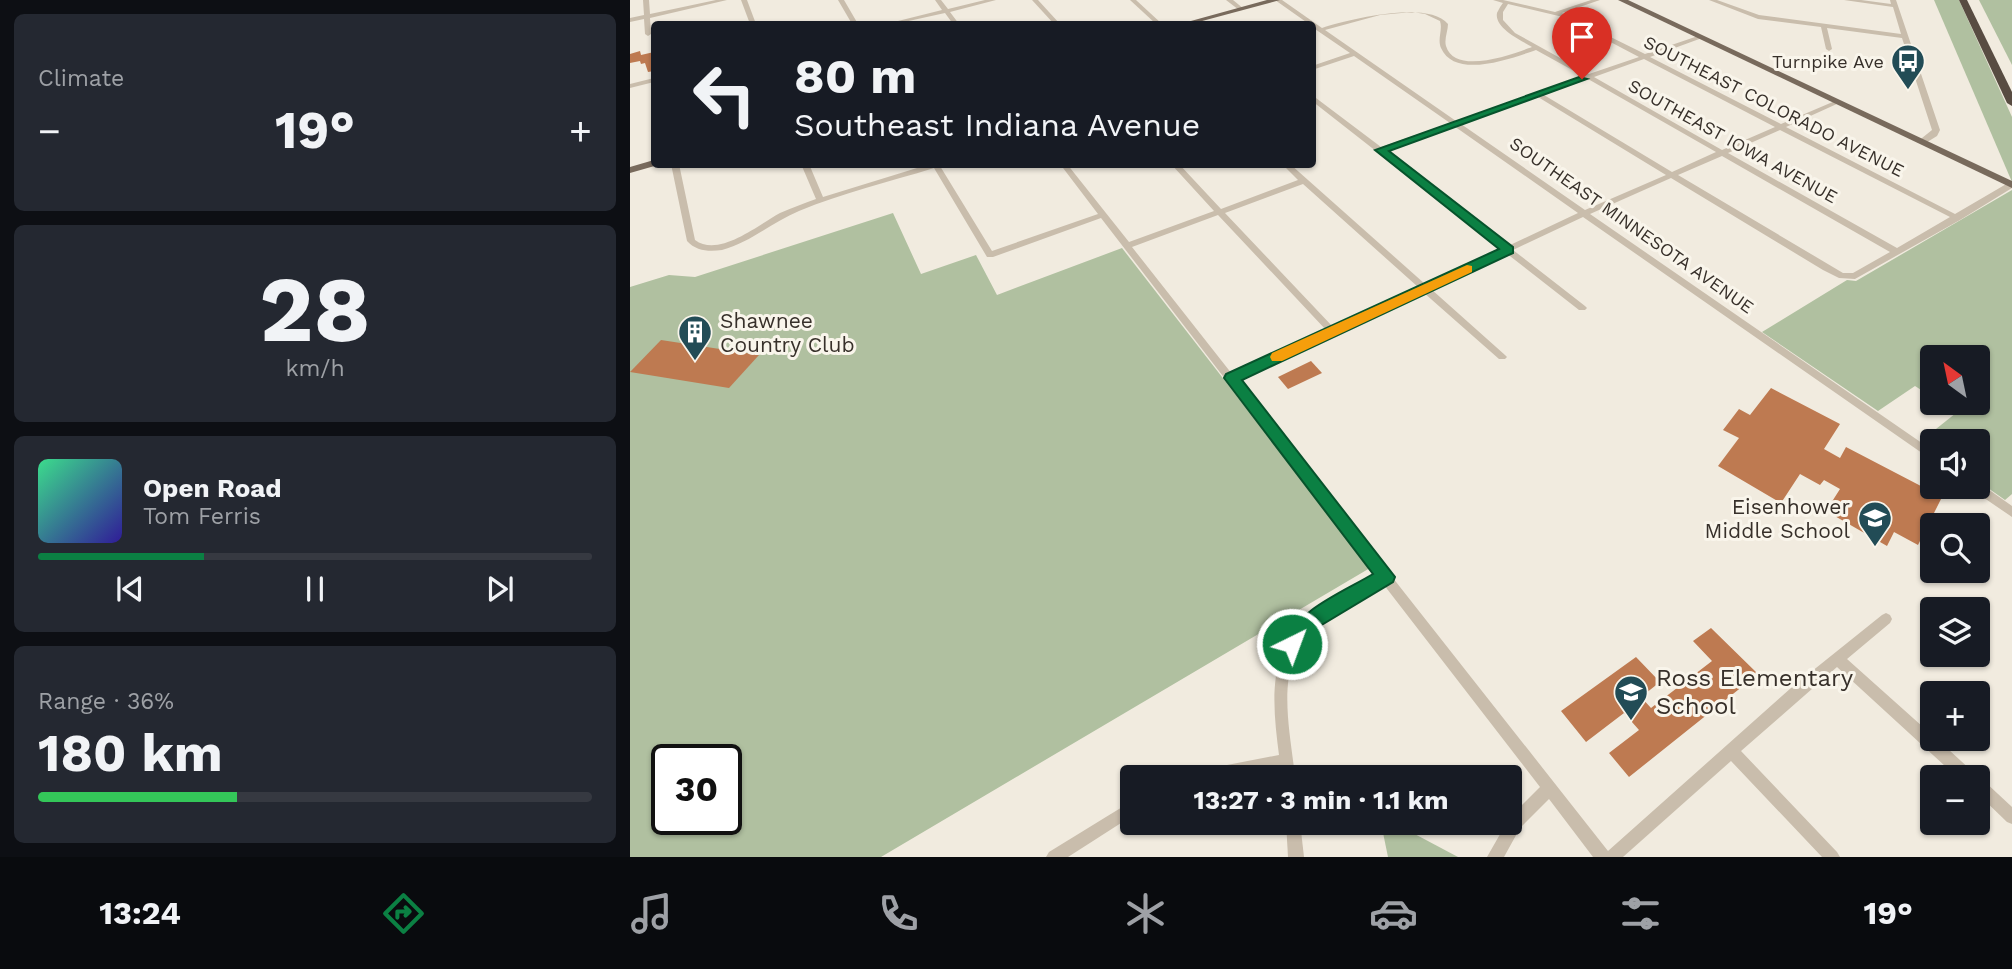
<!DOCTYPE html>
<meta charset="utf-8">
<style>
:root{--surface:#171b24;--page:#242831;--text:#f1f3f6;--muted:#9ea1a6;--line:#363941;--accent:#0b8043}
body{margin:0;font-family:"Work Sans",sans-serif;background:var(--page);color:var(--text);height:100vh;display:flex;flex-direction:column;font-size:26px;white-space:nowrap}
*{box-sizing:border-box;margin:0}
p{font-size:23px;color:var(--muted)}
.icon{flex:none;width:38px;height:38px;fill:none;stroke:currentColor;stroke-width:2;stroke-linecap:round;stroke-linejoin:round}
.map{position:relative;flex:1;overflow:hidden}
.details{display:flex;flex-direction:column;gap:14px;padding:14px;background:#0d0f14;width:630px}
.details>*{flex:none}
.banner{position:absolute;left:21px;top:21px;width:665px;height:147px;border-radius:7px;box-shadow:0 2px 5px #0004;background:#171b24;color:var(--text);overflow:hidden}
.needle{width:46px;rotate:327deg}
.fabs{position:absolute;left:1290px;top:345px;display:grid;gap:14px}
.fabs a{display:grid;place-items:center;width:70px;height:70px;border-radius:7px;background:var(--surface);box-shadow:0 2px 5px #0004;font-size:35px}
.speed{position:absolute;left:21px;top:744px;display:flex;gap:14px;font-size:35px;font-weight:700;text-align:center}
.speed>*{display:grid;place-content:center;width:91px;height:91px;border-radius:50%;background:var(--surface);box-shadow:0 2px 5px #0004;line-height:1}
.speed .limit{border:4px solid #111;border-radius:10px;background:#fff;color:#111}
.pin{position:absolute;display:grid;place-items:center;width:60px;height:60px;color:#fff;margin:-72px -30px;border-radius:50% 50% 50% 0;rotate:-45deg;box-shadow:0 0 7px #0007}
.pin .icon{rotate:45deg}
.me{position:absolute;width:77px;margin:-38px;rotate:42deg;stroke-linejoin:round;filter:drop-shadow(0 0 5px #0008)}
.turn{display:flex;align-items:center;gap:24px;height:147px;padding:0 28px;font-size:32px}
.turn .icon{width:91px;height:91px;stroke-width:2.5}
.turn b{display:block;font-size:49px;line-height:60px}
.big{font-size:52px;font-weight:700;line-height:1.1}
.details .tile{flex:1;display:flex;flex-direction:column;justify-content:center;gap:10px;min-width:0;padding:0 24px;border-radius:10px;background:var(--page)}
.details .dial{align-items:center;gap:0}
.dial b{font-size:91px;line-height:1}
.song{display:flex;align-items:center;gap:21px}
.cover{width:84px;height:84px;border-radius:10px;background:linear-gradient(135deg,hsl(150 70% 55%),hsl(250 70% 35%))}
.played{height:7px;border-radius:4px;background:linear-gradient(90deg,var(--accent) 30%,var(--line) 30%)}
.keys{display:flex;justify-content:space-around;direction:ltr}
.heat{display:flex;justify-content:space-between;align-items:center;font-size:38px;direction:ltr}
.charge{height:10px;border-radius:5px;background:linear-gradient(90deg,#34c759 36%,var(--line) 0)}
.trip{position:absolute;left:490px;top:765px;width:402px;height:70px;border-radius:7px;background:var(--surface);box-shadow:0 2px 5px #0004;font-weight:700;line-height:70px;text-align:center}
.menu{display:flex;height:112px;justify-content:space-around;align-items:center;background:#090b0e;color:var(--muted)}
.menu .icon{width:49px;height:49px}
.menu .active{color:var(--accent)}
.menu b{font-size:32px;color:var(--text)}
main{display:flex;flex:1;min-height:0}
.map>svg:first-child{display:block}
.green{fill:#b0c0a0;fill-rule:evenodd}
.building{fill:#be7a51}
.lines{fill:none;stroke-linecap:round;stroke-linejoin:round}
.minor{fill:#c9bdac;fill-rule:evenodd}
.major{fill:#786a5c;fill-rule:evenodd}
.highway{fill:#584c42;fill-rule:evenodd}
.route{fill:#0b8043;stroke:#07532c;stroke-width:2}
.slow{fill:#f59e0b}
.labels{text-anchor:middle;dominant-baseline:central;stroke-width:6;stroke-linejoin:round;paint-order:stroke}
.far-poi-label{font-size:18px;fill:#37302a;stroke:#f9f5eb;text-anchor:end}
.far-street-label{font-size:18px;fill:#37302a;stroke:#f9f5eb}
.poi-label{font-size:21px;fill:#37302a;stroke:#f9f5eb;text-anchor:start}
.near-poi-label{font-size:24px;fill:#37302a;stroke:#f9f5eb;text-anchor:start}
</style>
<main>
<section class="details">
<div class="tile"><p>Climate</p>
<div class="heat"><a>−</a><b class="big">19°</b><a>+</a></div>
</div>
<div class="tile dial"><b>28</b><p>km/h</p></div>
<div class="tile">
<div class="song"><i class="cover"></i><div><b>Open Road</b><p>Tom Ferris</p></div></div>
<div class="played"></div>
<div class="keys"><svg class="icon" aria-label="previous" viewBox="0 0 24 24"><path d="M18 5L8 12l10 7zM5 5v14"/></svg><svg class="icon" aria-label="pause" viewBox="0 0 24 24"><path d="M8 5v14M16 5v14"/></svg><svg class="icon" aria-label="next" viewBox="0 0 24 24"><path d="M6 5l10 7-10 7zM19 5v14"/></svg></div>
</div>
<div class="tile"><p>Range · 36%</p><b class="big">180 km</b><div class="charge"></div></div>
</section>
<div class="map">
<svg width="1382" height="857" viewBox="0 0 1382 857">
<rect width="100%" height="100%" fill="#f1ebdf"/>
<g class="green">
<polygon points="1304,0 1329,0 1382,117 1382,182"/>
<polygon points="1349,0 1382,0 1382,65"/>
<polygon points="1382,190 1382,494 1375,500 1348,481 1348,441 1302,441 1302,449 1291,441 1326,413 1311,403 1348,402 1348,357 1302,357 1302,397 1285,386 1248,411 1132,332 1217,280 1226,281"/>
<path d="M263 213 291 274 346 255 367 295 492 248 740 568 251 857H0V287L39 275 65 277ZM37 760H96V819H37Z"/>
<polygon points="751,823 764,823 828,857 758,857"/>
</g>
<g class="building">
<polygon points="10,51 11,55 24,52 24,71 18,72 15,63 11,64 10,61 0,63 0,54"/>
<polygon points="31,340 129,355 99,388 0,372"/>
<polygon points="681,361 692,373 658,389 648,377"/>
<polygon points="1141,388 1210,424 1194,449 1210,458 1216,447 1312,497 1288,545 1264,532 1257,546 1196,511 1210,489 1194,480 1190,485 1170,474 1151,503 1088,466 1109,438 1093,430 1109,409 1120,415"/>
<polygon points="1081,628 1128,674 999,777 979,753 1009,730 994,713 956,742 931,711 1006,657 1030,682 1011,697 1021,708 1082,661 1063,641"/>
</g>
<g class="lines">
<g class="minor">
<polygon points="13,0 19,0 20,14 86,0 97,0 20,18 21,34 18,36 15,34 14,19 0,22 0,18 14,15"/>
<polygon points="111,0 117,0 126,24 120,24"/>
<polygon points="208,0 214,0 228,24 222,24"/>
<polygon points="305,0 311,0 318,9 355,0 366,0 320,12 329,24 323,24 315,13 265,24 256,24 312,10"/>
<polygon points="402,0 408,0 430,24 424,24"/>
<polygon points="500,0 506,0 532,24 526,24"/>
<polygon points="596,0 603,0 614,9 609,10"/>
<path d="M645 0H652L692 28C720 19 798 0 818 24 818 31 814 39 816 46 825 76 883 54 902 47 892 41 864 28 867 13 868 11 871 5 873 3L863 0H873L925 12 961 0H970L932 13 1015 54 1068 36H1072V38L1020 57 1151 124 1205 101H1209V103L1156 127 1325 214 1378 183H1382V188L1330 220 1225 279 1209 278 1193 270 1041 178 960 214 1302 450V460L953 217 883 250 955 306 957 308 955 310H949L876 253 801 289 875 355 877 357 875 359H869L793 292 607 380 978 851 1161 688 1252 615 1256 613 1260 615 1262 619 1260 623 1217 659 1302 735V738H1306L1343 772 1345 777H1327L1207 667 1111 751 1207 852 1210 857H1192L1101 761 993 857H963L919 799 890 828 874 857H857L877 822H880V817L910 787 754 585C732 597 708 608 688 624 642 661 660 727 665 777H651L650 768 607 777H564L566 772 571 770 649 755C643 707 636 653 677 618 697 600 724 589 747 576L471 218 363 257H357L304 168C259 182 212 193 169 211 142 222 120 243 92 250 79 252 66 251 57 241L41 164H49L65 240C89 258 128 225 150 213 162 208 174 203 186 199L171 164H179L193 197 300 164H313L310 166 362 251 468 214 430 164H437L499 242 584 211 541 164H549L591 209 668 180 652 164H660L795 284 871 249 682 101V95L751 147 820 123 724 56 682 70V66L720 53 682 27V24H679ZM878 4 933 17 1009 57 959 74 885 33 873 20V12ZM782 12 795 14 810 21C813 30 807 39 811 48 825 80 882 58 906 50L953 76 826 121 695 30 750 15ZM1014 59 1145 127 1092 150 964 77ZM958 79 1086 152 1042 172 914 95ZM908 97 1036 175 955 210 831 124ZM824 126 948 213 878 246 756 151ZM1150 130 1320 217 1267 248 1098 153ZM1092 156 1260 252 1223 273H1213L1048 175ZM673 184 788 287 703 327 595 213ZM588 215 696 330 602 374 502 247Z"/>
<polygon points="1079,0 1087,0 1129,15 1271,34 1263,7 1214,0 1231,0 1261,4 1260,0 1266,0 1310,130 1307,136 1294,144 1287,142 1302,130 1272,38 1197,28 1202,49 1199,51 1196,49 1191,27 1128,19"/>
<polygon points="24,78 24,82 0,88 0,84"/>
<polygon points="1348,482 1382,506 1382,517 1341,489 1340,486 1348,486"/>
<polygon points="1348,778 1353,780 1382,807 1382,824 1377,822 1348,794"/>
<polygon points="502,801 502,816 438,857 416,857 419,852"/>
<polygon points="656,822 670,822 674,857 658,857"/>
</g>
<g class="major">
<polygon points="637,0 650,0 561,24 550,24"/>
<polygon points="988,0 998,0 1382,181 1382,188"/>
<polygon points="24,160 24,164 28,165 0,173 0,167"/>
</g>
<polygon class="highway" points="1329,0 1337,0 1382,92 1382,106 1377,103"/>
</g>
<path class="route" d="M949 77 957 79 759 151 883 247V253L612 380 765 577 763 582 690 626 669 651 662 653 655 651 653 644C668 609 713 592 743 574L594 378 596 374 869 249 745 150Z"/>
<polygon class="slow" points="837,265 842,266 842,272 652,361 642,361 640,357 642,353"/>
<defs>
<g id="bus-pin" transform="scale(1.75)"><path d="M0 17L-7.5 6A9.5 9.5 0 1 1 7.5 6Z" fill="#224c56" stroke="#f9f5eb"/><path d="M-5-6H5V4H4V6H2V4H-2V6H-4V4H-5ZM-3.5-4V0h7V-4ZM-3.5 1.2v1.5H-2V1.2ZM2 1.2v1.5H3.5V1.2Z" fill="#fff"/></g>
<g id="building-pin" transform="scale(1.75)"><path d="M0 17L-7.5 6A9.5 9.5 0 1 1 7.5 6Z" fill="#224c56" stroke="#f9f5eb"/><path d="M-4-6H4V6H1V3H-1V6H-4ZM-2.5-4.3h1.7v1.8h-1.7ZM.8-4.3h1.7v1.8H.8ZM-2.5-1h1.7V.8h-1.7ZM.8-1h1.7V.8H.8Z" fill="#fff"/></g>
<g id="school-pin" transform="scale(1.75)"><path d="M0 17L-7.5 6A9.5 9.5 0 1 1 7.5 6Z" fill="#224c56" stroke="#f9f5eb"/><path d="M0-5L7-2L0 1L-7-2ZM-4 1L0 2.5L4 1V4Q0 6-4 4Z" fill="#fff"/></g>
</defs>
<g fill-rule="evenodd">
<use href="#bus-pin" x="1278" y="61"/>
<use href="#building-pin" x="65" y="332"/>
<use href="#school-pin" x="1245" y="518"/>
<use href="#school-pin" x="1001" y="692"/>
</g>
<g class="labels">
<g class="far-poi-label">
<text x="1254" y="61">Turnpike Ave</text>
</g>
<g class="far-street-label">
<text transform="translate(1144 106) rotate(27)">SOUTHEAST COLORADO AVENUE</text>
<text transform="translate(1103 141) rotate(29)">SOUTHEAST IOWA AVENUE</text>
<text transform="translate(1002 225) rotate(35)">SOUTHEAST MINNESOTA AVENUE</text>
</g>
<g class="poi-label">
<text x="90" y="320">Shawnee<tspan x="90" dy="24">Country Club</tspan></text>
<text x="1220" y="506" text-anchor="end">Eisenhower<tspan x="1220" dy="24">Middle School</tspan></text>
</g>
<g class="near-poi-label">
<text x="1026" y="678">Ross Elementary<tspan x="1026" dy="28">School</tspan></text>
</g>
</g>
</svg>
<div class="fabs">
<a><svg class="needle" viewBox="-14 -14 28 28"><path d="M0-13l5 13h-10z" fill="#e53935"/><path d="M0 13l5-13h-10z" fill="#9ea1a6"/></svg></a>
<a><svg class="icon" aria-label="sound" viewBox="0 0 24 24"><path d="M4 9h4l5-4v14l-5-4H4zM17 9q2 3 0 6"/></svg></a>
<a><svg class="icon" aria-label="search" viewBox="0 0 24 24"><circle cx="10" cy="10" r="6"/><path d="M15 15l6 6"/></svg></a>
<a><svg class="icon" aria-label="layers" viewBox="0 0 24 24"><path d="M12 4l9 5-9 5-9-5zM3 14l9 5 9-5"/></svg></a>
<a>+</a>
<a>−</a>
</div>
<div class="speed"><div class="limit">30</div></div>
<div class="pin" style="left:952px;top:79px;background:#d93025"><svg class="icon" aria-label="arrive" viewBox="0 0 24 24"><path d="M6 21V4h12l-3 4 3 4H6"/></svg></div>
<svg class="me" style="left:662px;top:644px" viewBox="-20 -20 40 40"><circle r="17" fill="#0b8043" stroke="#fff" stroke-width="3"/><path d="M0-11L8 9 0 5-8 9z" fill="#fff"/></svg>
<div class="trip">13:27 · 3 min · 1.1 km</div>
<div class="banner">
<div class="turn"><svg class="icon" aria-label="left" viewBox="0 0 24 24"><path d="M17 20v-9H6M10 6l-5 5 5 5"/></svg><div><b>80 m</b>Southeast Indiana Avenue</div></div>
</div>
</div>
</main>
<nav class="menu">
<b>13:24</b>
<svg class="icon active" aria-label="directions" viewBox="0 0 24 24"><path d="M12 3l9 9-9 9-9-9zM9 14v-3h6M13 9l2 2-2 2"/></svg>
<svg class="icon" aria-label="music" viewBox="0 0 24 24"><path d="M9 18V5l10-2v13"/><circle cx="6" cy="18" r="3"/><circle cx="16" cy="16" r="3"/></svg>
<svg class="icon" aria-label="phone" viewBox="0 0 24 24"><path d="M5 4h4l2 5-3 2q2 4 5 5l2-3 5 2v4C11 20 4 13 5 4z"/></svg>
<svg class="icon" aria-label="climate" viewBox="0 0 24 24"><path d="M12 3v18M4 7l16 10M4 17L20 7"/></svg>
<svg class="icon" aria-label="car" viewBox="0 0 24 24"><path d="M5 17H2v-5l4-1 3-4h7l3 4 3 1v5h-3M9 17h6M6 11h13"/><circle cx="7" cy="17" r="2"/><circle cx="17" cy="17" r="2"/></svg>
<svg class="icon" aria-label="filters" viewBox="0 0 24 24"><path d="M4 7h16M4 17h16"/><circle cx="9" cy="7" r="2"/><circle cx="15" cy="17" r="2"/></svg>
<b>19°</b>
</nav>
